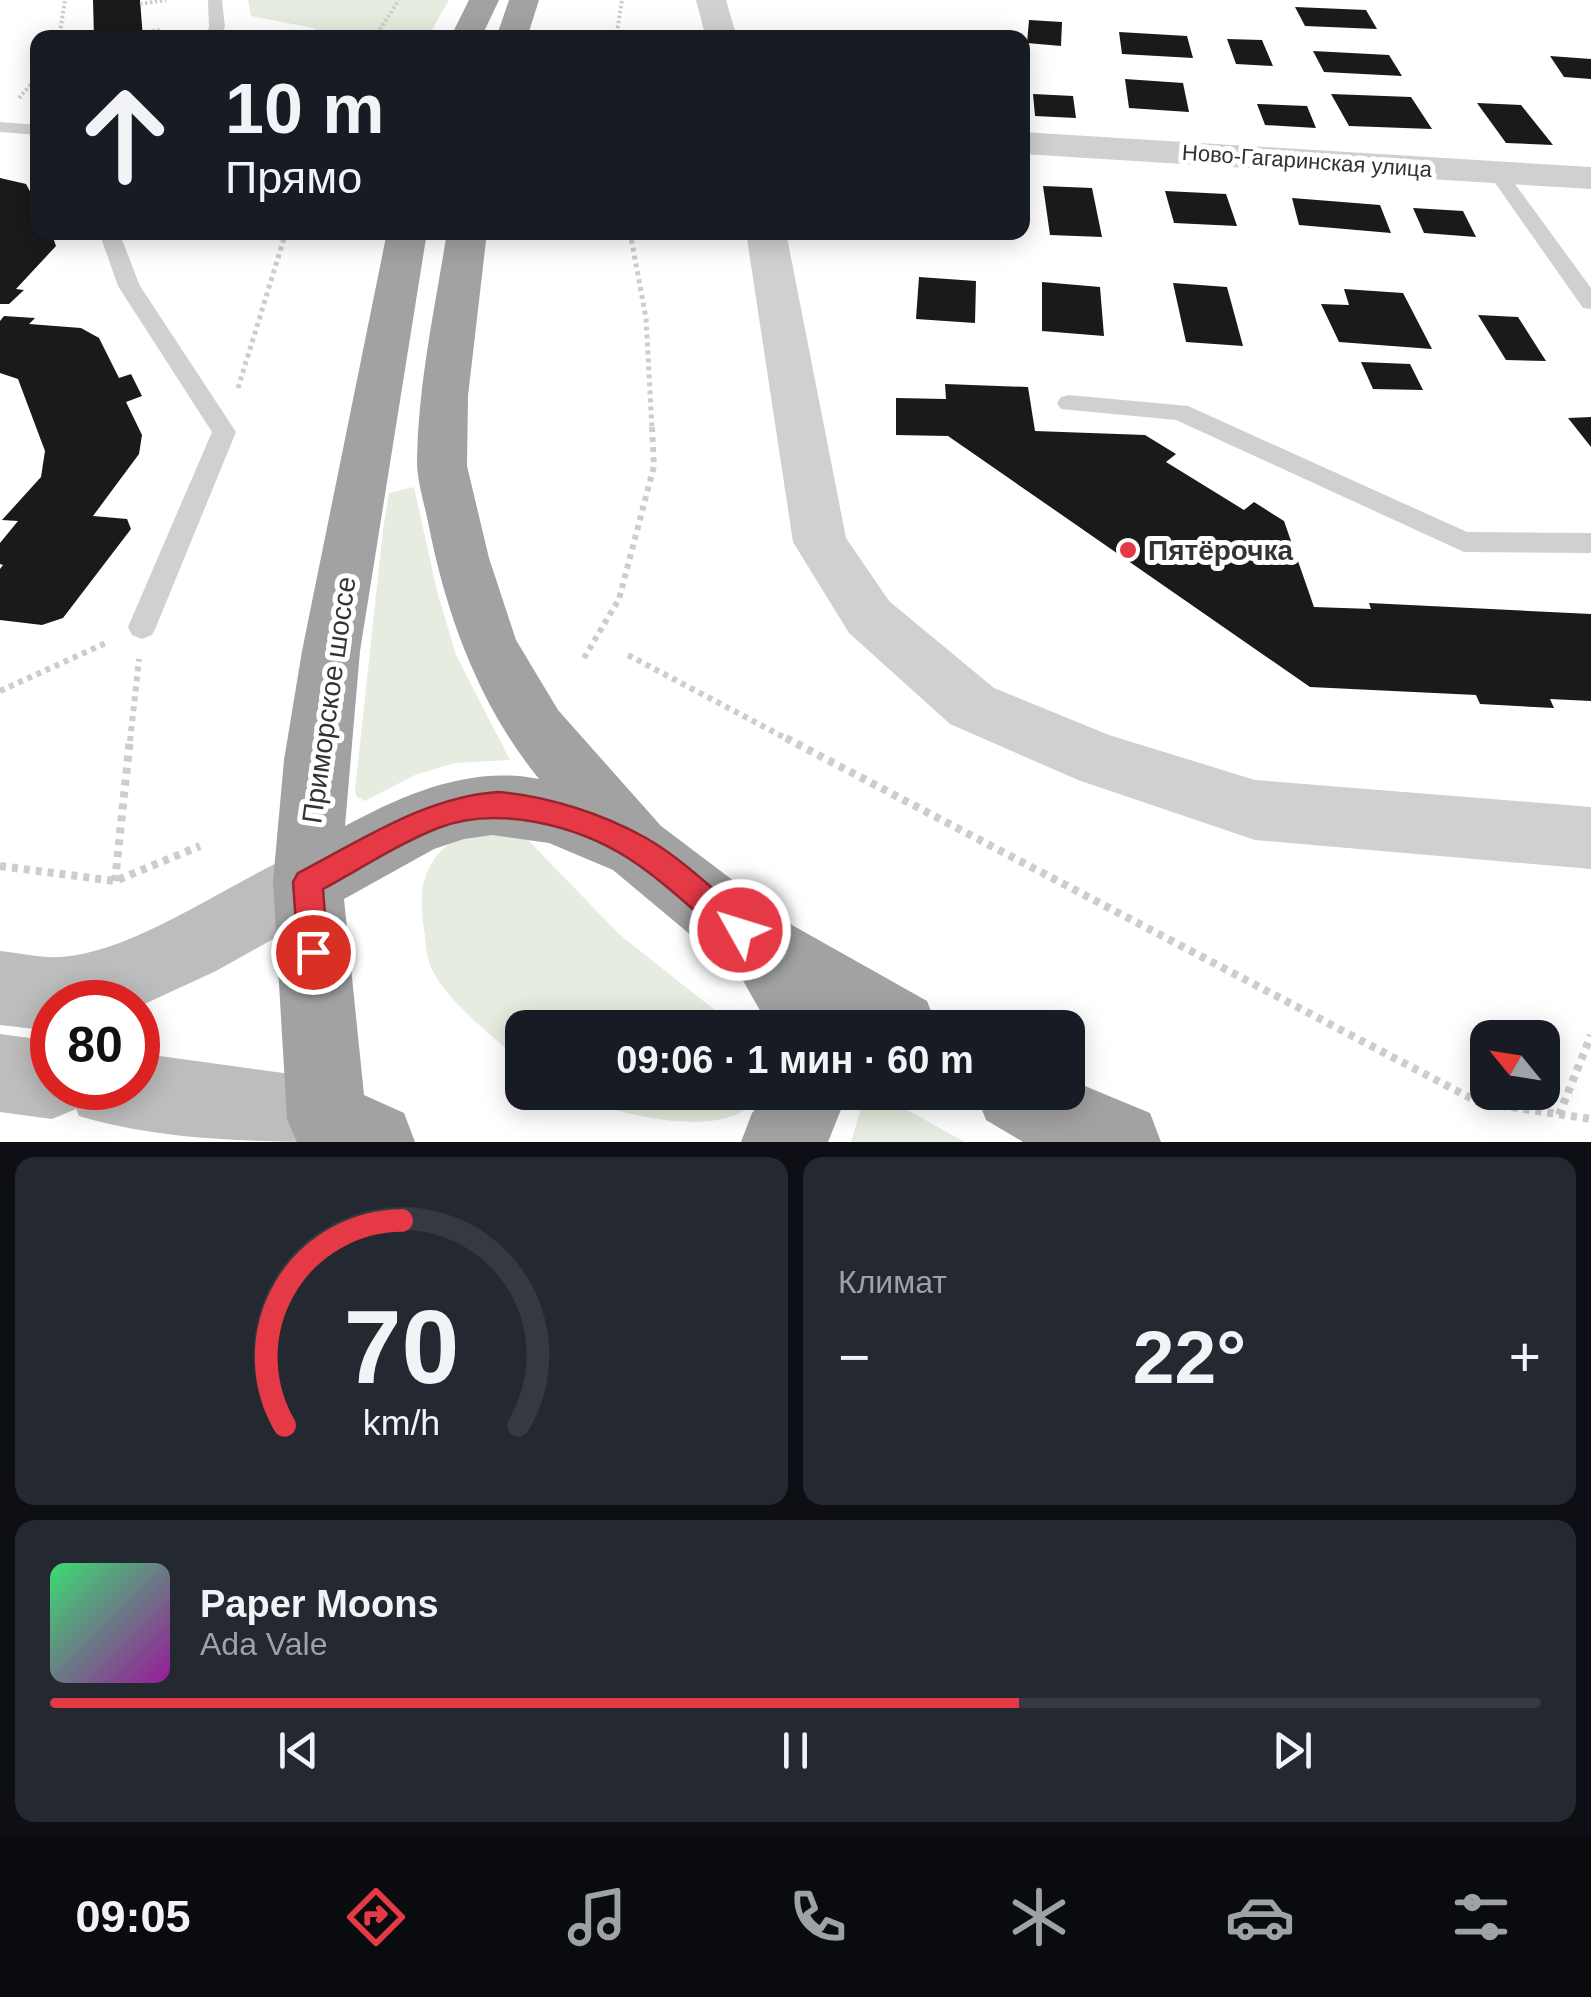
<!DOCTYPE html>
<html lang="ru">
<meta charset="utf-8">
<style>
:root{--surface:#171b24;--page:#242831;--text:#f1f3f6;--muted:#9ea1a6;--line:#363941;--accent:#e63946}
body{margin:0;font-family:Arial,sans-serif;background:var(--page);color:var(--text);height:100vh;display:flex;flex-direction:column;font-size:38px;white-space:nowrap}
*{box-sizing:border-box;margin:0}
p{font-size:32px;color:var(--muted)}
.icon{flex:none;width:55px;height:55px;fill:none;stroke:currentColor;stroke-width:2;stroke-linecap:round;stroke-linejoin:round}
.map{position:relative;height:1142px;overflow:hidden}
.sheet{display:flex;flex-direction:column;gap:15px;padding:15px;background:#0d0f14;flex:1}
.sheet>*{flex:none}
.banner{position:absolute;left:30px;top:30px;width:1000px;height:210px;border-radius:20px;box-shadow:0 5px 25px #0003;background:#171b24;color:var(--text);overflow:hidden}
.needle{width:65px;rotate:300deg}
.buttons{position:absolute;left:1470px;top:1020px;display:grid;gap:20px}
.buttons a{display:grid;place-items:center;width:90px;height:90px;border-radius:20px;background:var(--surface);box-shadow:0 5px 25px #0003;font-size:50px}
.speed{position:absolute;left:30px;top:980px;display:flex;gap:20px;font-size:50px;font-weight:700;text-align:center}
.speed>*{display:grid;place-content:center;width:130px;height:130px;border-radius:50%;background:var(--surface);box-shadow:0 5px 25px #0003;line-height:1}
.speed .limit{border:15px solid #d22;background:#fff;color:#111}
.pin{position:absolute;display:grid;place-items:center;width:85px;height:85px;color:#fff;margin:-42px;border:5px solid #fff;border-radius:50%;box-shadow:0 2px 10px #0007}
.me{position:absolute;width:110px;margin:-55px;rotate:309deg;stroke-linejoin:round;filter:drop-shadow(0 0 8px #0008)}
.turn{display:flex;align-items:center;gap:35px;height:210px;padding:0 30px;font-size:45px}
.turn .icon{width:130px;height:130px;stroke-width:2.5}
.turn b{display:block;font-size:70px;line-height:85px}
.big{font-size:75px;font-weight:800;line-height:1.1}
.sheet .widget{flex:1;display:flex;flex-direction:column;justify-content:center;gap:15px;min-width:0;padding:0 35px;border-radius:20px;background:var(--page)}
.sheet .dial{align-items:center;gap:0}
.dial svg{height:260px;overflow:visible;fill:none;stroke:var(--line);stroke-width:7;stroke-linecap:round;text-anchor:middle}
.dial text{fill:var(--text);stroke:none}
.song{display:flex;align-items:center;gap:30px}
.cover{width:120px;height:120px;border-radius:15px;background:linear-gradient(135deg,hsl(140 70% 55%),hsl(300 70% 35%))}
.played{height:10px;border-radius:5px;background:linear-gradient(90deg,var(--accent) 65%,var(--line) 65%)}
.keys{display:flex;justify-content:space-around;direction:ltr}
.heat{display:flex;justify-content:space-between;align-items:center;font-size:55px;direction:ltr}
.sheet .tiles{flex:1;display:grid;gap:15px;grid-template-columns:1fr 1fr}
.widget:last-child{grid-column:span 2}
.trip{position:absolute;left:505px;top:1010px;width:580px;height:100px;border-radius:20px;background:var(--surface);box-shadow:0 5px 25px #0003;font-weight:800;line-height:100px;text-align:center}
.menu{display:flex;height:160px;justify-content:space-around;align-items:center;background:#090b0e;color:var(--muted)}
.menu .icon{width:70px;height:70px}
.menu .current{color:var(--accent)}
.menu b{font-size:45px;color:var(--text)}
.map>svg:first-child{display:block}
.green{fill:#e6ecdf}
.building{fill:#1a1a1a}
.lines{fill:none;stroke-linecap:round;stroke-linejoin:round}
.path-far3{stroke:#cdcdcd;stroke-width:4;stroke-dasharray:2.5 2.5;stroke-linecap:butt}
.path-far2{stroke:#cdcdcd;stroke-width:5;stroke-dasharray:4 4;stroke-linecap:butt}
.path-far1{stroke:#cdcdcd;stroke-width:6;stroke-dasharray:5 5;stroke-linecap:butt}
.path{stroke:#cdcdcd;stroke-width:8;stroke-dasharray:6 6;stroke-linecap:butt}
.service{fill:#d0d0d0;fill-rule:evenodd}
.minor{fill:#d0d0d0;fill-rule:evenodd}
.secondary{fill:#bdbdbd;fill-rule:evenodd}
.trunk{fill:#a2a2a2;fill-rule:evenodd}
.route{fill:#e63946;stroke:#96252e;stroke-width:2.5}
.poi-dot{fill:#e63946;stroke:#fff;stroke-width:4}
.labels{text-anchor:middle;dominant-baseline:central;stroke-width:10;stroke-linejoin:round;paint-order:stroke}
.far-street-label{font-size:22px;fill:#333;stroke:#fff}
.poi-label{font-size:28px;font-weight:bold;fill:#333;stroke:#fff;text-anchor:start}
.street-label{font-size:28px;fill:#333;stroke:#fff}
</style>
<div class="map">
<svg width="1591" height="1142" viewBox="0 0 1591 1142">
<rect width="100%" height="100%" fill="#fff"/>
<g class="green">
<polygon points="248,0 449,0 428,37 325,38 313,28 251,16"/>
<polygon points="414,487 437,591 456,655 510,760 455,763 415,775 365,801 357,797 355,791 383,530 389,493"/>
<path d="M478 824 526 838 619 934 736 1027 522 1028V1061C496 1040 444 999 431 967 426 956 426 941 424 929 415 874 431 851 478 824Z"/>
<polygon points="866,1092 876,1093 965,1142 851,1142"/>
<path d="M572 1093H758C741 1142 620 1119 572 1093Z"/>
</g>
<g class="building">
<polygon points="93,0 140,0 143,38 94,38"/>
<polygon points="1295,7 1366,10 1377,29 1305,26"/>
<polygon points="1029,20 1062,22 1061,46 1027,43"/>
<polygon points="1119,32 1187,36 1193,58 1122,54"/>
<polygon points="1227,39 1262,40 1273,66 1236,64"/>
<polygon points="1313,51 1389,55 1402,76 1324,72"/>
<polygon points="1550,56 1591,59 1591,79 1564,77"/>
<polygon points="1125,79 1183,83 1189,112 1129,108"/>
<polygon points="1033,94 1073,96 1076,118 1035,116"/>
<polygon points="1331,94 1411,97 1432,129 1349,126"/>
<polygon points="1477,103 1521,105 1553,145 1506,143"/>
<polygon points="1257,104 1307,106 1316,128 1265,125"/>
<polygon points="0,178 26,184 38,206 38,232 51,232 56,246 16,289 24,290 9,304 0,304"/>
<polygon points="1043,186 1092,188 1102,237 1050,235"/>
<polygon points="1165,191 1226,194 1237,226 1174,223"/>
<polygon points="1292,198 1380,205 1391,233 1299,225"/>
<polygon points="1413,208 1463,211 1476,237 1424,233"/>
<polygon points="919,277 976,281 975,323 916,319"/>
<polygon points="1042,282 1100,287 1104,336 1042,331"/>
<polygon points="1173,283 1227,287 1243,346 1186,342"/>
<polygon points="1344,289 1403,293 1432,349 1339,342 1321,304 1349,305"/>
<polygon points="1478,315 1518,317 1546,361 1506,360"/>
<polygon points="4,316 35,318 29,324 81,328 99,338 119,378 131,374 142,396 126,402 142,435 139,454 93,516 127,519 131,529 63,618 42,625 0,620 0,569 3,565 0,564 0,543 18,521 2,520 41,477 45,451 18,379 0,373 0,321"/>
<polygon points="1361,362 1410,364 1423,390 1373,389"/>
<polygon points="945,384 1028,387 1035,431 1145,435 1176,454 1166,462 1244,510 1254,502 1284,521 1314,607 1371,609 1369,603 1591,614 1591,701 1550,699 1554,708 1480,704 1476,695 1310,687 948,436 896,435 896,398 946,399"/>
<polygon points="1591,417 1591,447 1568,418"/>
</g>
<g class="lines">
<g class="path-far3">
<polyline points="140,4 166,0"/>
<polyline points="143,33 158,30 159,35 182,36"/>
<polyline points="59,38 65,0"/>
<polyline points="374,38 399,0"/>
<polyline points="616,38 622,0"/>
<polyline points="19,98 38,76"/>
</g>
<g class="path-far2">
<polyline points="630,232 646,318 652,429"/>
<polyline points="238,388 286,232"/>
</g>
<g class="path-far1">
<polyline points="628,655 791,741"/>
<polyline points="584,658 619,599 654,466 652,427"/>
<polyline points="0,691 108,642"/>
<polyline points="130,741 139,659"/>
</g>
<g class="path">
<polyline points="786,738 1478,1102 1591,1119"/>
<polyline points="0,866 115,881 200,846"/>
<polyline points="115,881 130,738"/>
<polyline points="1559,1115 1591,1035"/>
</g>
<g class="service">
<polygon points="208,0 222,0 225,27 220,38 205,38 209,27"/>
<polygon points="0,122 38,125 38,135 0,132"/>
<polygon points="1497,167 1504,169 1591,288 1591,309 1583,308 1488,173"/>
<polygon points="99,232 119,232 140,286 236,432 156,627 152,635 142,639 132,635 128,627 212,432 118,286"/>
<polygon points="1069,395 1188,406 1467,532 1591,533 1591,553 1464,552 1176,420 1061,409 1057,403 1061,397"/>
</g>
<g class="minor">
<polygon points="696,0 726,0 737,38 706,38"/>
<polygon points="1022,132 1591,167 1591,189 1022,154"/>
<polygon points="746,232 786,232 846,538 889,601 994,688 1109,735 1255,780 1591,807 1591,869 1255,840 1078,780 950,724 849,633 793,542"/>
</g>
<g class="secondary">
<path d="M308 849 332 858 343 882 332 906 216 971 138 1007V1002H52V1031L0 1025V951C20 953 41 958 61 957 140 951 234 878 308 849Z"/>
<path d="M0 1034 52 1041V1088H138V1053L327 1079 355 1091 367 1119 357 1142C266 1142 165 1142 79 1116L76 1109 52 1119 0 1112Z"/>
</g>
<g class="trunk">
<polygon points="469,0 499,0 481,38 450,38"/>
<polygon points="509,0 539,0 527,38 496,38"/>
<path d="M387 232H427L360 651 345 826C404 794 471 765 539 779 479 705 446 615 428 522 424 502 417 481 417 461 418 384 435 308 447 232H487L468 396 467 466 489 558 516 640 558 710 661 826 792 925 927 1001 938 1028H770L741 977 613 870 549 843 492 835 464 839 434 849 344 899 364 1095 404 1113 415 1142H297L287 1119 273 882 284 760 302 651Z"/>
<polygon points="1068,1079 1150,1113 1161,1142 1023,1142 986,1120 975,1092 1068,1092"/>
<polygon points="769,1092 848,1092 828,1142 741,1142 752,1113"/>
</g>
</g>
<path class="route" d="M498 792C548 796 603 814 646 838 683 859 717 894 750 920L755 930 750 941 740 945 730 941C697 914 664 881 628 858 576 825 497 805 438 828 398 844 360 869 323 889L328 952 324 963 313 967 303 963 298 952 293 882 298 873C362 840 425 797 498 792Z"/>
<circle class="poi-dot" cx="1128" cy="550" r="10"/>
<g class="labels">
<g class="far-street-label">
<text transform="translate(1307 161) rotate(4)">Ново-Гагаринская улица</text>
</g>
<g class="poi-label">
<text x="1148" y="550">Пятёрочка</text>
</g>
<g class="street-label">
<text transform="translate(329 700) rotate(-82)">Приморское шоссе</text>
</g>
</g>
</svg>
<div class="buttons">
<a><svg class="needle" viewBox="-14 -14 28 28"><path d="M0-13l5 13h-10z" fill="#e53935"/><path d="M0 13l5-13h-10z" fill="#9ea1a6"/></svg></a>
</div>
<div class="speed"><div class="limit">80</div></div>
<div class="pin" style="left:313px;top:952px;background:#d93025"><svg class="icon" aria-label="arrive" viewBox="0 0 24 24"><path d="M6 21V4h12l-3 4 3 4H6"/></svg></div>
<svg class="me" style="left:740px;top:930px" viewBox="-20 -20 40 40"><circle r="17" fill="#e63946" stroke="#fff" stroke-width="3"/><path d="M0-11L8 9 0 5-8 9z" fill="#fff"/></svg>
<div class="trip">09:06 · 1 мин · 60 m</div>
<div class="banner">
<div class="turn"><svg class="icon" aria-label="ahead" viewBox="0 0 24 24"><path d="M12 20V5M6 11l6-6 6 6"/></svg><div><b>10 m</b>Прямо</div></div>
</div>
</div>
<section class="sheet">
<div class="tiles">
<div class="widget dial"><svg viewBox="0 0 100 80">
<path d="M14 69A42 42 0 1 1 86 69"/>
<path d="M14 69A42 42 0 0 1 50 6" stroke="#e63946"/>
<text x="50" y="56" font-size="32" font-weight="700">70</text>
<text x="50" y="72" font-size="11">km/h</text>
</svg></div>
<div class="widget"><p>Климат</p>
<div class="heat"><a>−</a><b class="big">22°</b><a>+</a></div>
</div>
<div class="widget">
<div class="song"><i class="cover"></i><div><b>Paper Moons</b><p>Ada Vale</p></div></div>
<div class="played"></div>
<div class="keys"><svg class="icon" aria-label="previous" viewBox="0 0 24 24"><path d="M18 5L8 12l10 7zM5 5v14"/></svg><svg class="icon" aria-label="pause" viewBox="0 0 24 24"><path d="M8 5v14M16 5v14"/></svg><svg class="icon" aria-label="next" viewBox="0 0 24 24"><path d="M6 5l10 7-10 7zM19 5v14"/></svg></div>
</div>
</div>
</section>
<nav class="menu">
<b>09:05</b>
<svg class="icon current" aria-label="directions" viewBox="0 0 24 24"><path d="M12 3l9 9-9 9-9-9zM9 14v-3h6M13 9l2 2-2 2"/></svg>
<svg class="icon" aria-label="music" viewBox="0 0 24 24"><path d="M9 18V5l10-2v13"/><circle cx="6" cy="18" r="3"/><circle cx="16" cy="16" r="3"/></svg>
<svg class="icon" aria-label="phone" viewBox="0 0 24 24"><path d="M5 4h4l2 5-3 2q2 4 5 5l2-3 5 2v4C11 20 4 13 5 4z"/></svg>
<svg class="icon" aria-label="climate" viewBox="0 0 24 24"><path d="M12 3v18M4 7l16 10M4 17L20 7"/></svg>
<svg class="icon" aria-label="car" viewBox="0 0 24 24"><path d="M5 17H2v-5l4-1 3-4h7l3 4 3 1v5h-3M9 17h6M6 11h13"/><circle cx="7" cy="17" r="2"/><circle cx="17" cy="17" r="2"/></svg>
<svg class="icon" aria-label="filters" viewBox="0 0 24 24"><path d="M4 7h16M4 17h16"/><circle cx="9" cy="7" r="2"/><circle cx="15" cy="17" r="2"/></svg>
</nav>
